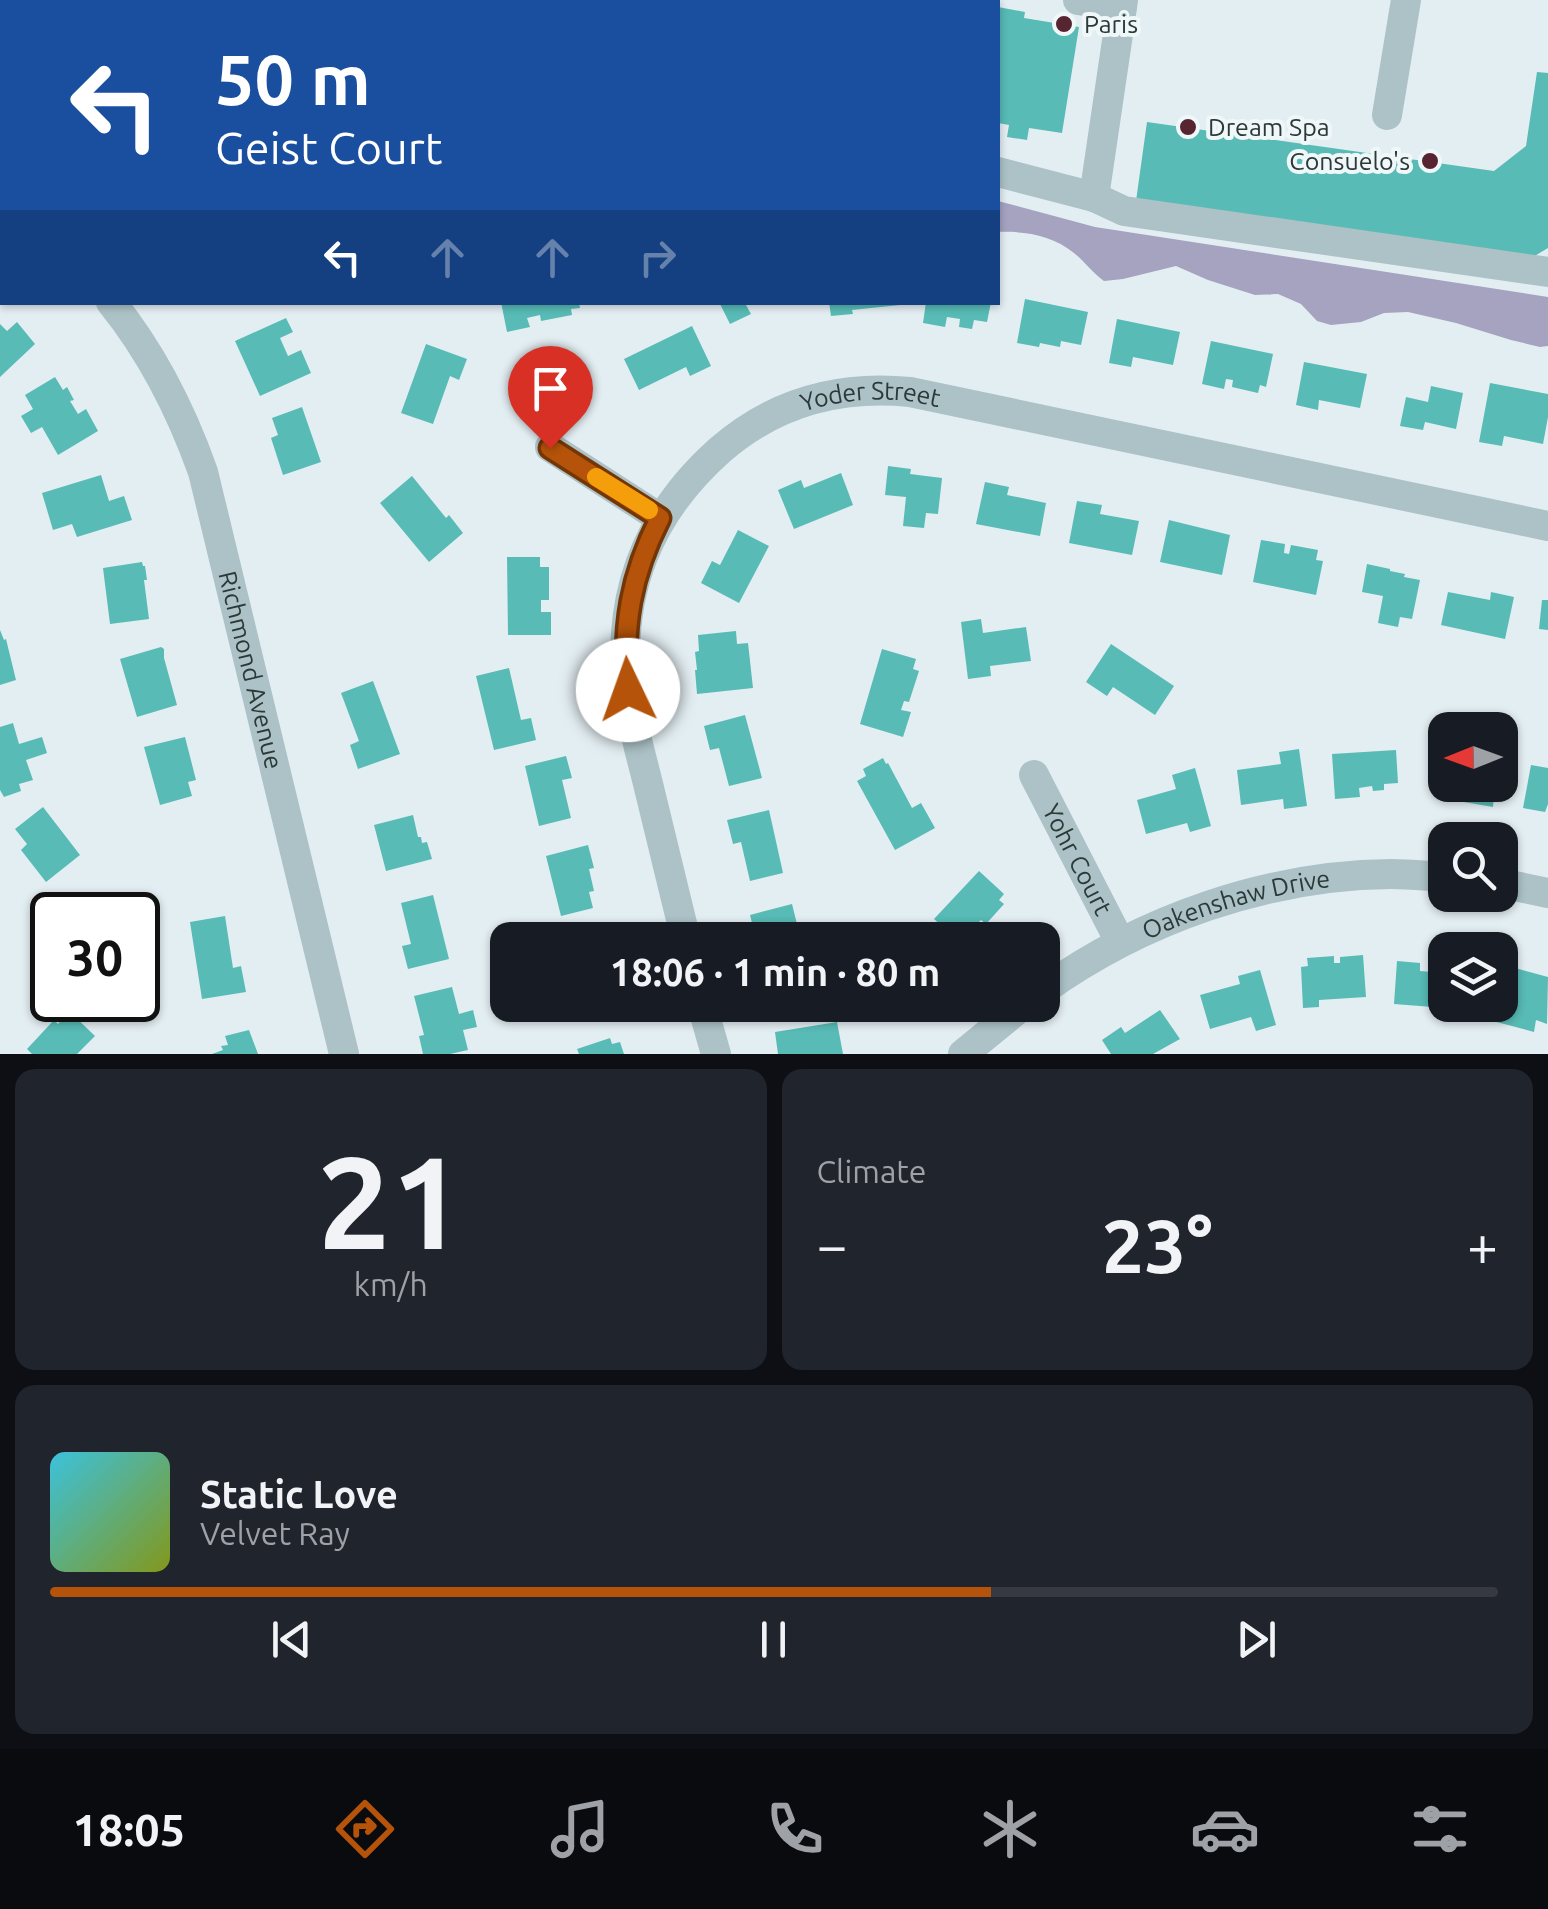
<!DOCTYPE html>
<meta charset="utf-8">
<style>
:root{--surface:#171b24;--page:#20242c;--text:#f1f3f6;--muted:#9ea1a6;--line:#363941;--accent:#b45309}
body{margin:0;font-family:Ubuntu,sans-serif;background:var(--page);color:var(--text);height:100vh;display:flex;flex-direction:column;font-size:38px;white-space:nowrap}
*{box-sizing:border-box;margin:0}
p{font-size:32px;color:var(--muted)}
.icon{flex:none;width:55px;height:55px;fill:none;stroke:currentColor;stroke-width:2;stroke-linecap:round;stroke-linejoin:round}
.map{position:relative;height:1054px;overflow:hidden}
.side{display:flex;flex-direction:column;gap:15px;padding:15px;background:#0d0f14;flex:1}
.side>*{flex:none}
.hud{position:absolute;left:0px;top:0px;width:1000px;height:305px;box-shadow:0 2px 8px #0004;background:#1a4fa0;color:#fff;overflow:hidden}
.needle{width:65px;rotate:269deg}
.buttons{position:absolute;left:1428px;top:712px;display:grid;gap:20px}
.buttons a{display:grid;place-items:center;width:90px;height:90px;border-radius:20px;background:var(--surface);box-shadow:0 2px 8px #0004;font-size:50px}
.speed{position:absolute;left:30px;top:892px;display:flex;gap:20px;font-size:50px;font-weight:700;text-align:center}
.speed>*{display:grid;place-content:center;width:130px;height:130px;border-radius:50%;background:var(--surface);box-shadow:0 2px 8px #0004;line-height:1}
.speed .limit{border:5px solid #111;border-radius:15px;background:#fff;color:#111}
.pin{position:absolute;display:grid;place-items:center;width:85px;height:85px;color:#fff;margin:-102px -42px;border-radius:50% 50% 50% 0;rotate:-45deg;box-shadow:0 0 10px #0007}
.pin .icon{rotate:45deg}
.me{position:absolute;width:110px;margin:-55px;rotate:357deg;stroke-linejoin:round;filter:drop-shadow(0 0 8px #0008)}
.turn{display:flex;align-items:center;gap:35px;height:210px;padding:0 50px;font-size:45px}
.turn .icon{width:130px;height:130px;stroke-width:2.5}
.turn b{display:block;font-size:70px;line-height:85px}
.lanes{display:flex;align-items:center;height:95px;padding:0 50px;background:#0003;justify-content:center;gap:50px;direction:ltr}
.lanes .off{opacity:.35}
.big{font-size:75px;font-weight:600;line-height:1.1}
.side .card{flex:1;display:flex;flex-direction:column;justify-content:center;gap:15px;min-width:0;padding:0 35px;border-radius:20px;background:var(--page)}
.side .dial{align-items:center;gap:0}
.dial b{font-size:130px;line-height:1}
.song{display:flex;align-items:center;gap:30px}
.cover{width:120px;height:120px;border-radius:15px;background:linear-gradient(135deg,hsl(190 70% 55%),hsl(70 70% 35%))}
.played{height:10px;border-radius:5px;background:linear-gradient(90deg,var(--accent) 65%,var(--line) 65%)}
.keys{display:flex;justify-content:space-around;direction:ltr}
.heat{display:flex;justify-content:space-between;align-items:center;font-size:55px;direction:ltr}
.side .tiles{flex:1;display:grid;gap:15px;grid-template-columns:1fr 1fr}
.card:last-child{grid-column:span 2}
.trip{position:absolute;left:490px;top:922px;width:570px;height:100px;border-radius:20px;background:var(--surface);box-shadow:0 2px 8px #0004;font-weight:600;line-height:100px;text-align:center}
.dock{display:flex;height:160px;justify-content:space-around;align-items:center;background:#090b0e;color:var(--muted)}
.dock .icon{width:70px;height:70px}
.dock .selected{color:var(--accent)}
.dock b{font-size:45px;color:var(--text)}
.map>svg:first-child{display:block}
.green{fill:#a5a3c0}
.building{fill:#58bbb6}
.lines{fill:none;stroke-linecap:round;stroke-linejoin:round}
.minor{stroke:#acc2c6;stroke-width:30}
.route-casing{stroke:#753606;stroke-width:25}
.route{stroke:#b45309;stroke-width:18}
.slow{stroke:#f59e0b;stroke-width:18}
.poi-dot{fill:#572531;stroke:#eff7f9;stroke-width:4}
.labels{text-anchor:middle;dominant-baseline:central;stroke-width:8;stroke-linejoin:round;paint-order:stroke}
.poi-label{font-size:25px;fill:#2c3939;stroke:#eff7f9;text-anchor:start}
.street-label{font-size:25px;fill:#2c3939;stroke:#eff7f9}
</style>
<div class="map">
<svg width="1548" height="1054" viewBox="0 0 1548 1054">
<rect width="100%" height="100%" fill="#e3eef2"/>
<path class="green" d="M998 201 1095 227 1548 297V346L1540 347 1511 340 1456 323 1408 312 1384 313 1361 322 1331 325 1317 321 1301 304 1278 294 1255 295 1208 280 1176 266 1123 279 1104 281C1093 273 1085 262 1074 253 1052 235 1025 231 998 232Z"/>
<g class="building">
<polygon points="998,7 1025,12 1024,18 1079,27 1062,133 1029,128 1027,140 1007,137 1009,125 998,123"/>
<polygon points="1537,72 1548,73 1548,248 1533,257 1136,201 1147,122 1494,171 1526,146"/>
<polygon points="1025,299 1088,312 1081,345 1061,341 1060,347 1040,343 1039,347 1017,343"/>
<polygon points="501,302 579,302 580,308 571,309 572,315 541,321 540,315 527,318 530,327 507,332"/>
<polygon points="719,302 752,302 746,305 751,314 730,324"/>
<polygon points="829,302 900,302 900,305 852,310 853,314 831,316"/>
<polygon points="926,302 991,302 987,322 974,320 972,329 959,327 960,319 947,317 945,327 923,323"/>
<polygon points="286,318 293,332 280,338 288,356 301,350 311,373 260,396 235,341"/>
<polygon points="1117,319 1180,332 1173,365 1133,357 1131,367 1109,363"/>
<polygon points="17,322 35,344 0,377 0,324 7,331"/>
<polygon points="692,326 711,366 690,376 686,367 639,390 624,359"/>
<polygon points="1211,341 1273,354 1266,387 1260,385 1258,393 1232,387 1233,380 1226,379 1224,389 1202,384"/>
<polygon points="426,344 467,359 459,380 450,376 433,424 401,413"/>
<polygon points="1304,362 1367,374 1360,408 1319,400 1318,410 1296,405"/>
<polygon points="55,377 63,390 67,387 74,400 70,401 78,414 86,409 98,431 58,455 42,427 31,433 21,416 33,409 25,395"/>
<polygon points="1490,383 1548,394 1548,417 1543,444 1504,436 1502,446 1479,442"/>
<polygon points="1431,386 1463,393 1456,429 1425,422 1423,430 1400,426 1406,397 1428,402"/>
<polygon points="302,407 321,462 283,475 271,438 278,435 272,418"/>
<polygon points="888,466 911,469 910,474 942,478 938,514 926,513 924,528 903,526 906,497 885,495"/>
<polygon points="841,473 853,505 794,529 778,490 801,480 804,488"/>
<polygon points="101,475 109,501 124,496 132,520 77,537 72,524 53,530 42,493"/>
<polygon points="412,476 446,518 449,515 463,533 429,562 380,503"/>
<polygon points="985,482 1009,487 1007,495 1046,503 1040,536 976,524"/>
<polygon points="1077,501 1102,505 1100,514 1139,521 1132,555 1069,543"/>
<polygon points="1169,520 1230,535 1222,575 1160,562"/>
<polygon points="738,530 769,546 739,603 701,583 712,561 720,565"/>
<polygon points="1261,540 1285,544 1284,553 1289,554 1291,545 1318,550 1316,560 1323,561 1316,595 1253,582"/>
<polygon points="507,557 540,557 540,567 549,567 549,600 541,600 541,612 551,612 551,635 508,635"/>
<polygon points="142,562 143,566 145,566 147,580 144,580 149,619 110,624 103,568"/>
<polygon points="1367,564 1390,569 1390,571 1405,574 1404,577 1420,580 1412,619 1400,617 1398,627 1378,623 1383,596 1362,592"/>
<polygon points="1448,592 1490,600 1491,592 1514,597 1505,639 1441,625"/>
<polygon points="1542,600 1548,600 1548,630 1539,629"/>
<polygon points="981,619 983,633 1026,627 1031,661 990,666 991,676 968,679 961,622"/>
<polygon points="0,630 4,640 6,639 16,680 0,685"/>
<polygon points="736,631 737,644 748,643 753,688 697,694 695,670 697,670 695,652 699,651 698,635"/>
<polygon points="1111,644 1174,686 1155,715 1113,687 1107,696 1086,682"/>
<polygon points="161,647 164,649 164,658 177,705 137,717 120,659"/>
<polygon points="882,649 916,659 913,669 919,671 909,702 904,701 901,710 911,712 903,737 860,724"/>
<polygon points="509,668 521,720 531,718 536,740 494,750 476,676"/>
<polygon points="373,681 400,754 358,769 350,745 359,741 341,693"/>
<polygon points="745,715 762,778 729,786 719,748 710,750 704,726"/>
<polygon points="13,723 19,744 42,737 47,753 26,760 33,780 19,784 21,791 4,797 0,790 0,727"/>
<polygon points="185,737 196,780 188,782 192,796 160,805 144,747"/>
<polygon points="1299,749 1307,806 1284,809 1283,799 1241,805 1237,770 1281,764 1279,752"/>
<polygon points="1396,750 1398,783 1384,784 1384,790 1373,791 1372,786 1359,788 1360,797 1335,799 1332,754"/>
<polygon points="566,756 572,778 562,780 571,818 539,826 525,766"/>
<polygon points="1435,756 1445,757 1445,785 1495,785 1493,807 1452,800 1453,792 1432,790"/>
<polygon points="883,758 886,764 888,763 912,808 921,803 935,828 895,850 857,781 866,776 863,769"/>
<polygon points="1531,765 1548,768 1548,804 1545,812 1523,808"/>
<polygon points="1195,768 1211,826 1190,832 1187,823 1146,834 1137,800 1176,789 1172,775"/>
<polygon points="43,807 80,855 46,882 21,850 27,844 15,829"/>
<polygon points="769,810 783,873 750,881 741,842 733,844 727,820"/>
<polygon points="413,815 418,837 421,837 422,843 427,842 432,859 386,871 374,825"/>
<polygon points="588,845 594,868 589,869 594,891 589,892 593,908 561,916 546,856"/>
<polygon points="979,871 1004,894 999,900 1004,904 986,924 981,920 976,925 982,931 973,940 957,940 934,919"/>
<polygon points="433,895 449,959 408,969 402,946 411,944 401,903"/>
<polygon points="87,896 121,899 120,915 85,915"/>
<polygon points="792,904 801,940 765,940 764,937 756,939 750,915"/>
<polygon points="225,916 233,968 241,966 246,992 202,999 190,922"/>
<polygon points="1363,955 1366,997 1319,1000 1319,1007 1303,1008 1301,967 1308,966 1307,958 1334,956 1334,963 1340,963 1340,957"/>
<polygon points="1397,961 1420,963 1420,971 1445,973 1445,1005 1459,1005 1458,1009 1394,1004"/>
<polygon points="1504,965 1548,977 1547,1024 1536,1020 1534,1032 1489,1020 1493,1005 1500,1005 1500,980"/>
<polygon points="1260,970 1276,1025 1256,1031 1251,1017 1210,1029 1200,995 1240,984 1238,976"/>
<polygon points="452,987 459,1014 473,1010 477,1027 463,1030 468,1050 450,1054 423,1054 419,1036 424,1035 414,996"/>
<polygon points="1160,1010 1180,1039 1153,1054 1111,1054 1102,1040 1121,1027 1125,1033"/>
<polygon points="69,1011 95,1036 77,1054 32,1054 27,1049 54,1020 58,1024"/>
<polygon points="837,1022 843,1054 778,1054 775,1032"/>
<polygon points="249,1030 258,1054 212,1054 223,1050 221,1046 228,1045 225,1036"/>
<polygon points="610,1038 612,1044 620,1042 624,1054 579,1054 577,1049"/>
</g>
<g class="lines">
<g class="minor">
<polyline points="442,0 442,2"/>
<polyline points="1078,0 1122,7"/>
<polyline points="301,2 304,0"/>
<polyline points="1387,115 1406,0"/>
<polyline points="998,172 1094,197 1124,211 1548,272"/>
<polyline points="1094,197 1123,0"/>
<polyline points="0,209 2,210"/>
<path id="s1" d="M111 302C153 354 181 410 203 472L344 1054"/>
<polyline points="550,447 660,518"/>
<path id="s2" d="M1034 775 1120 942"/>
<polyline points="1500,883 1548,893"/>
<path id="s3" d="M686 940C674 891 662 841 650 792 642 758 631 723 627 688 617 592 648 514 720 450 774 403 839 385 910 392L1548 526"/>
<path id="s4" d="M1042 991C1142 919 1268 875 1391 874 1409 874 1427 876 1445 877"/>
<polyline points="702,1005 716,1054"/>
<polyline points="963,1054 1023,1005"/>
</g>
</g>
<g class="lines">
<g class="route-casing">
<path id="route" d="M550 448 660 518C631 575 622 626 628 690"/>
</g>
<use href="#route" class="route"/>
<polyline class="slow" points="596,477 649,510"/>
</g>
<g class="poi-dot">
<circle cx="1064" cy="24" r="10"/>
<circle cx="1188" cy="127" r="10"/>
<circle cx="1430" cy="161" r="10"/>
</g>
<g class="labels">
<g class="poi-label">
<text x="1084" y="24">Paris</text>
<text x="1208" y="127">Dream Spa</text>
<text x="1410" y="161" text-anchor="end">Consuelo's</text>
</g>
<g class="street-label">
<text stroke="none"><textPath href="#s3" startOffset="690">Yoder Street</textPath></text>
<text stroke="none"><textPath href="#s1" startOffset="398">Richmond Avenue</textPath></text>
<text stroke="none"><textPath href="#s2" startOffset="95">Yohr Court</textPath></text>
<text stroke="none"><textPath href="#s4" startOffset="215">Oakenshaw Drive</textPath></text>
</g>
</g>
</svg>
<div class="buttons">
<a><svg class="needle" viewBox="-14 -14 28 28"><path d="M0-13l5 13h-10z" fill="#e53935"/><path d="M0 13l5-13h-10z" fill="#9ea1a6"/></svg></a>
<a><svg class="icon" aria-label="search" viewBox="0 0 24 24"><circle cx="10" cy="10" r="6"/><path d="M15 15l6 6"/></svg></a>
<a><svg class="icon" aria-label="layers" viewBox="0 0 24 24"><path d="M12 4l9 5-9 5-9-5zM3 14l9 5 9-5"/></svg></a>
</div>
<div class="speed"><div class="limit">30</div></div>
<div class="pin" style="left:550px;top:448px;background:#d93025"><svg class="icon" aria-label="arrive" viewBox="0 0 24 24"><path d="M6 21V4h12l-3 4 3 4H6"/></svg></div>
<svg class="me" style="left:628px;top:690px" viewBox="-20 -20 40 40"><circle r="19" fill="#fff"/><path d="M0-13L10 11 0 6-10 11z" fill="#b45309"/></svg>
<div class="trip">18:06 · 1 min · 80 m</div>
<div class="hud">
<div class="turn"><svg class="icon" aria-label="left" viewBox="0 0 24 24"><path d="M17 20v-9H6M10 6l-5 5 5 5"/></svg><div><b>50 m</b>Geist Court</div></div>
<div class="lanes"><svg class="icon" aria-label="left" viewBox="0 0 24 24"><path d="M17 20v-9H6M10 6l-5 5 5 5"/></svg><svg class="icon off" aria-label="ahead" viewBox="0 0 24 24"><path d="M12 20V5M6 11l6-6 6 6"/></svg><svg class="icon off" aria-label="ahead" viewBox="0 0 24 24"><path d="M12 20V5M6 11l6-6 6 6"/></svg><svg class="icon off" aria-label="right" viewBox="0 0 24 24"><path d="M7 20v-9h11M14 6l5 5-5 5"/></svg></div>
</div>
</div>
<section class="side">
<div class="tiles">
<div class="card dial"><b>21</b><p>km/h</p></div>
<div class="card"><p>Climate</p>
<div class="heat"><a>−</a><b class="big">23°</b><a>+</a></div>
</div>
<div class="card">
<div class="song"><i class="cover"></i><div><b>Static Love</b><p>Velvet Ray</p></div></div>
<div class="played"></div>
<div class="keys"><svg class="icon" aria-label="previous" viewBox="0 0 24 24"><path d="M18 5L8 12l10 7zM5 5v14"/></svg><svg class="icon" aria-label="pause" viewBox="0 0 24 24"><path d="M8 5v14M16 5v14"/></svg><svg class="icon" aria-label="next" viewBox="0 0 24 24"><path d="M6 5l10 7-10 7zM19 5v14"/></svg></div>
</div>
</div>
</section>
<nav class="dock">
<b>18:05</b>
<svg class="icon selected" aria-label="directions" viewBox="0 0 24 24"><path d="M12 3l9 9-9 9-9-9zM9 14v-3h6M13 9l2 2-2 2"/></svg>
<svg class="icon" aria-label="music" viewBox="0 0 24 24"><path d="M9 18V5l10-2v13"/><circle cx="6" cy="18" r="3"/><circle cx="16" cy="16" r="3"/></svg>
<svg class="icon" aria-label="phone" viewBox="0 0 24 24"><path d="M5 4h4l2 5-3 2q2 4 5 5l2-3 5 2v4C11 20 4 13 5 4z"/></svg>
<svg class="icon" aria-label="climate" viewBox="0 0 24 24"><path d="M12 3v18M4 7l16 10M4 17L20 7"/></svg>
<svg class="icon" aria-label="car" viewBox="0 0 24 24"><path d="M5 17H2v-5l4-1 3-4h7l3 4 3 1v5h-3M9 17h6M6 11h13"/><circle cx="7" cy="17" r="2"/><circle cx="17" cy="17" r="2"/></svg>
<svg class="icon" aria-label="filters" viewBox="0 0 24 24"><path d="M4 7h16M4 17h16"/><circle cx="9" cy="7" r="2"/><circle cx="15" cy="17" r="2"/></svg>
</nav>
